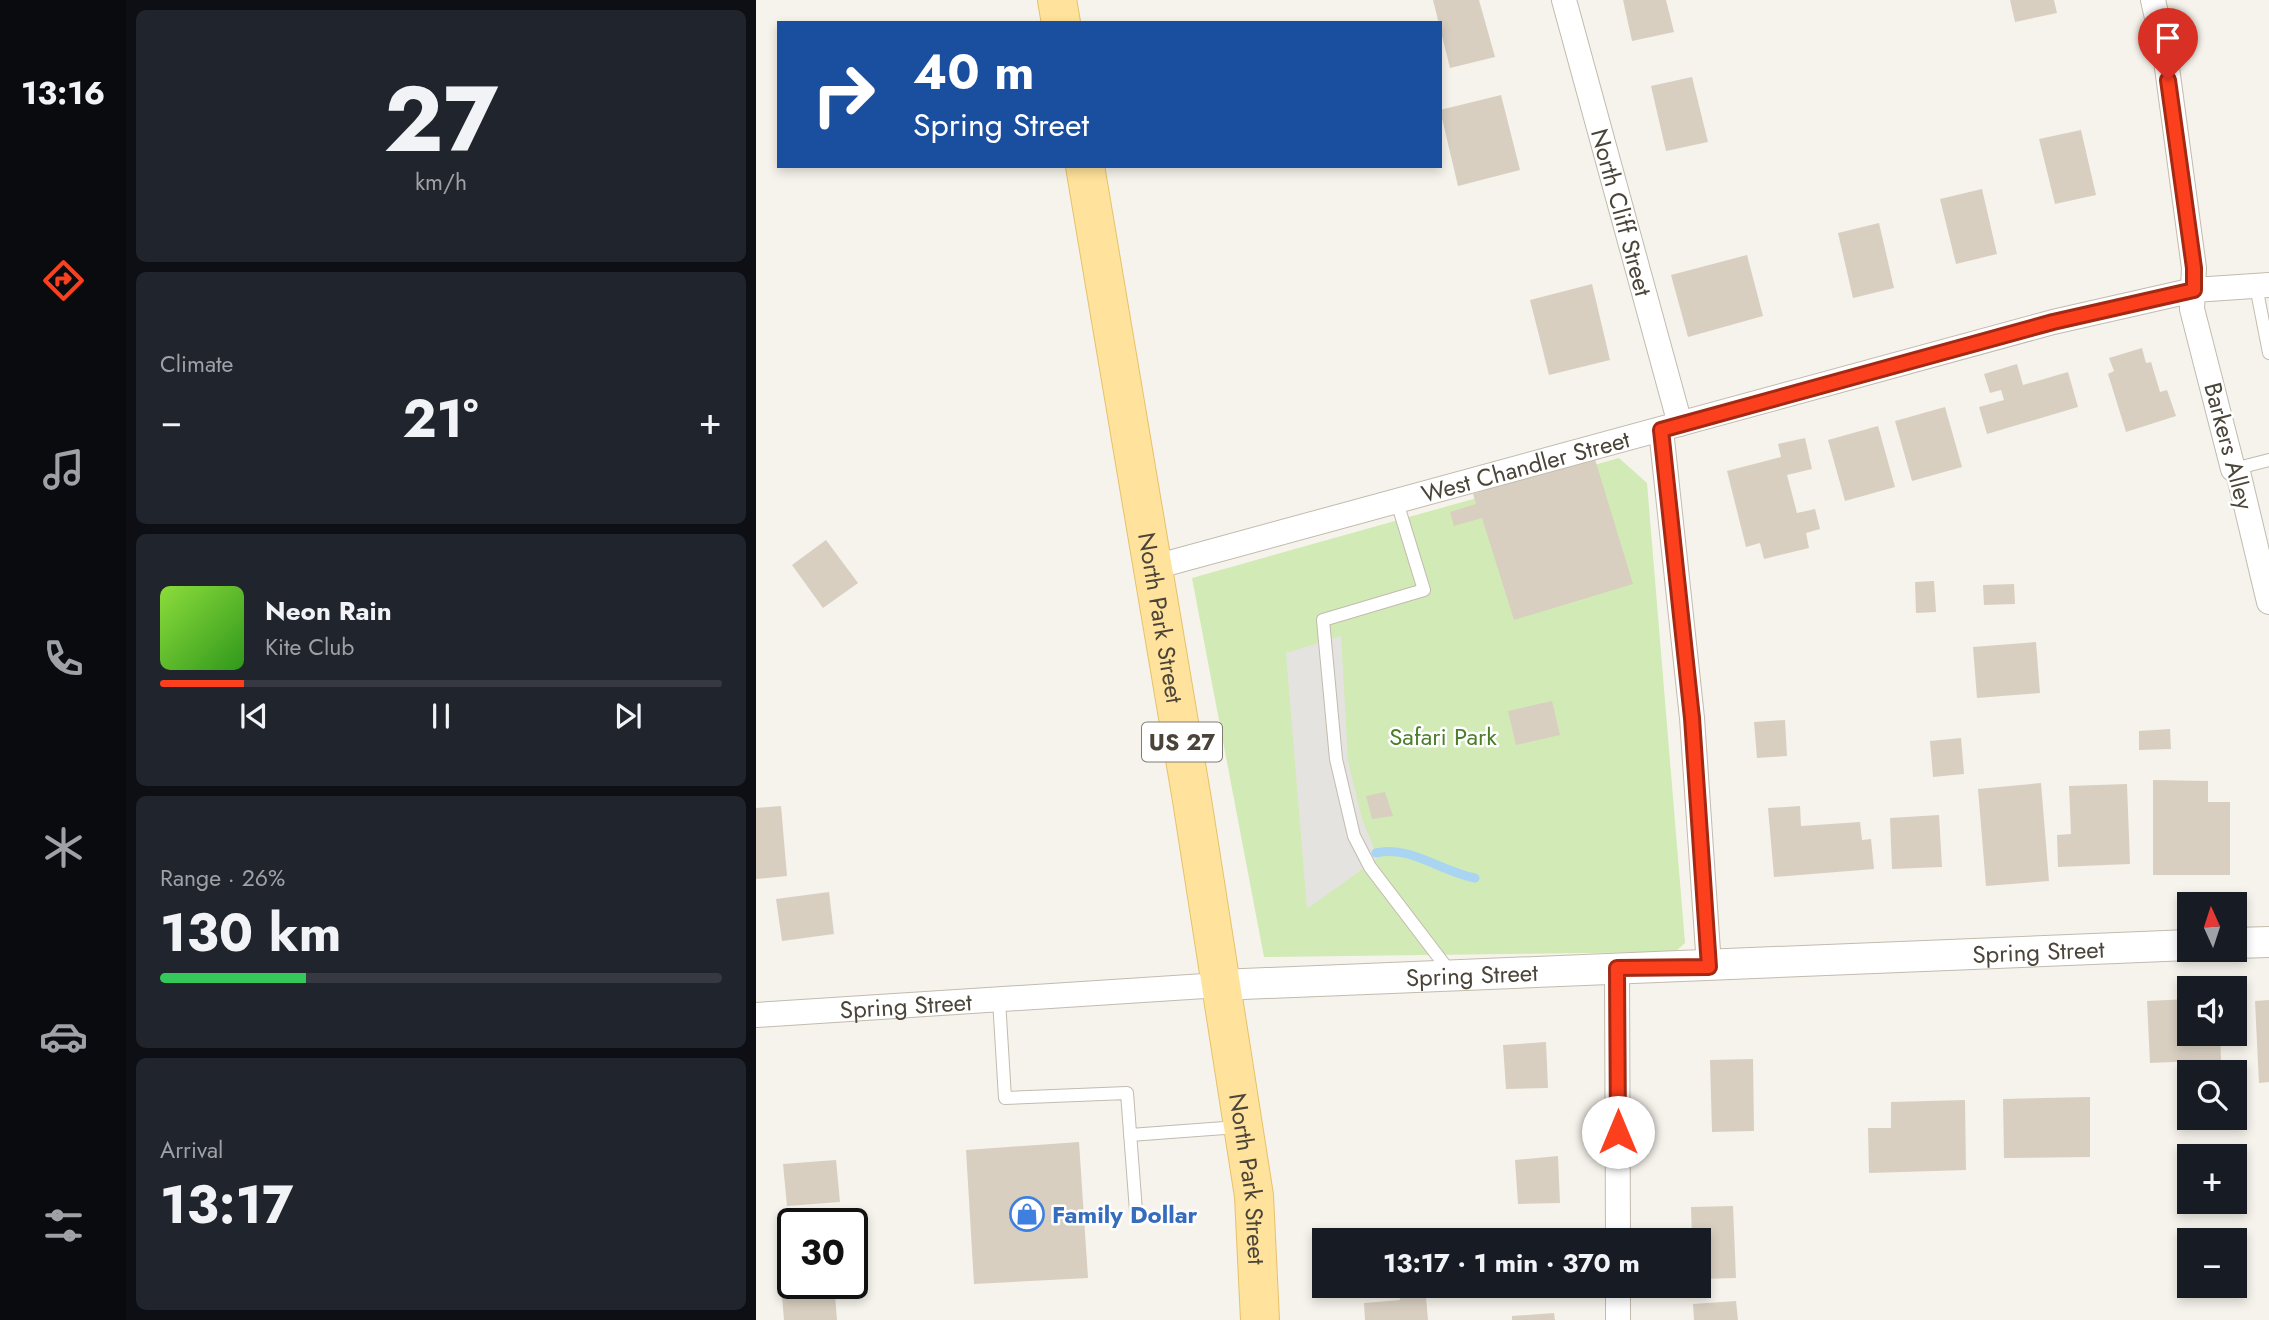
<!DOCTYPE html>
<meta charset="utf-8">
<style>
:root{--surface:#171b24;--page:#20242c;--text:#f1f3f6;--muted:#9ea1a6;--line:#363941;--accent:#fc3f1d}
body{margin:0;font-family:Jost,sans-serif;background:var(--page);color:var(--text);height:100vh;display:flex;flex-direction:column;font-size:26px;white-space:nowrap}
*{box-sizing:border-box;margin:0}
p{font-size:23px;color:var(--muted)}
.icon{flex:none;width:38px;height:38px;fill:none;stroke:currentColor;stroke-width:2;stroke-linecap:round;stroke-linejoin:round}
.map{position:relative;flex:1;overflow:hidden}
.panel{display:flex;flex-direction:column;gap:10px;padding:10px;background:#0d0f14;width:630px}
.panel>*{flex:none}
.banner{position:absolute;left:21px;top:21px;width:665px;height:147px;border-radius:0px;box-shadow:0 4px 10px #0003;background:#1a4fa0;color:#fff;overflow:hidden}
.needle{width:46px;rotate:357deg}
.buttons{position:absolute;left:1421px;top:892px;display:grid;gap:14px}
.buttons a{display:grid;place-items:center;width:70px;height:70px;border-radius:0px;background:var(--surface);box-shadow:0 4px 10px #0003;font-size:35px}
.speed{position:absolute;left:21px;top:1208px;display:flex;gap:14px;font-size:35px;font-weight:700;text-align:center}
.speed>*{display:grid;place-content:center;width:91px;height:91px;border-radius:50%;background:var(--surface);box-shadow:0 4px 10px #0003;line-height:1}
.speed .limit{border:4px solid #111;border-radius:10px;background:#fff;color:#111}
.pin{position:absolute;display:grid;place-items:center;width:60px;height:60px;color:#fff;margin:-72px -30px;border-radius:50% 50% 50% 0;rotate:-45deg;box-shadow:0 0 7px #0007}
.pin .icon{rotate:45deg}
.me{position:absolute;width:77px;margin:-38px;rotate:0deg;stroke-linejoin:round;filter:drop-shadow(0 0 5px #0008)}
.turn{display:flex;align-items:center;gap:24px;height:147px;padding:0 21px;font-size:32px}
.turn .icon{width:91px;height:91px;stroke-width:2.5}
.turn b{display:block;font-size:49px;line-height:60px}
.big{font-size:52px;font-weight:700;line-height:1.1}
.panel .tile{flex:1;display:flex;flex-direction:column;justify-content:center;gap:10px;min-width:0;padding:0 24px;border-radius:10px;background:var(--page)}
.panel .dial{align-items:center;gap:0}
.dial b{font-size:91px;line-height:1}
.song{display:flex;align-items:center;gap:21px}
.cover{width:84px;height:84px;border-radius:10px;background:linear-gradient(135deg,hsl(90 70% 55%),hsl(110 70% 35%))}
.played{height:7px;border-radius:4px;background:linear-gradient(90deg,var(--accent) 15%,var(--line) 15%)}
.keys{display:flex;justify-content:space-around;direction:ltr}
.heat{display:flex;justify-content:space-between;align-items:center;font-size:38px;direction:ltr}
.charge{height:10px;border-radius:5px;background:linear-gradient(90deg,#34c759 26%,var(--line) 0)}
.trip{position:absolute;left:556px;top:1228px;width:399px;height:70px;border-radius:0px;background:var(--surface);box-shadow:0 4px 10px #0003;font-weight:700;line-height:70px;text-align:center}
main{display:flex;flex:1;min-height:0}
.tab-bar{display:flex;flex-direction:column;width:126px;justify-content:space-around;align-items:center;background:#090b0e;color:var(--muted)}
.tab-bar .icon{width:49px;height:49px}
.tab-bar .selected{color:var(--accent)}
.tab-bar b{font-size:32px;color:var(--text)}
.map>svg:first-child{display:block}
.green{fill:#d2eab5}
.parking{fill:#e5e3e0}
.lines{fill:none;stroke-linecap:round;stroke-linejoin:round}
.stream{stroke:#a9d4f2;stroke-width:9}
.building{fill:#d8cfc1}
.service-casing{stroke:#c2bbae;stroke-width:14}
.minor-casing{stroke:#c2bbae;stroke-width:26}
.tertiary-casing{stroke:#c2bbae;stroke-width:32}
.primary-casing{stroke:#e6c16a;stroke-width:40}
.service{stroke:#fff;stroke-width:12}
.minor{stroke:#fff;stroke-width:24}
.tertiary{stroke:#fff;stroke-width:30}
.primary{stroke:#ffe39c;stroke-width:38}
.route-casing{stroke:#a42913;stroke-width:18}
.route{stroke:#fc3f1d;stroke-width:12}
.labels{text-anchor:middle;dominant-baseline:central;stroke-width:5;stroke-linejoin:round;paint-order:stroke}
.shield{fill:#fff;stroke:#817c74;stroke-width:2}
.shield-label{font-size:23px;font-weight:bold;fill:#4b4439}
.street-label{font-size:24px;fill:#4b4439;stroke:#fff}
.park-label{font-size:24px;fill:#4a7f2a;stroke:#fff}
.shop-label{font-size:24px;font-weight:bold;fill:#366cbe;stroke:#fff;text-anchor:start}
</style>
<main>
<nav class="tab-bar">
<b>13:16</b>
<svg class="icon selected" aria-label="directions" viewBox="0 0 24 24"><path d="M12 3l9 9-9 9-9-9zM9 14v-3h6M13 9l2 2-2 2"/></svg>
<svg class="icon" aria-label="music" viewBox="0 0 24 24"><path d="M9 18V5l10-2v13"/><circle cx="6" cy="18" r="3"/><circle cx="16" cy="16" r="3"/></svg>
<svg class="icon" aria-label="phone" viewBox="0 0 24 24"><path d="M5 4h4l2 5-3 2q2 4 5 5l2-3 5 2v4C11 20 4 13 5 4z"/></svg>
<svg class="icon" aria-label="climate" viewBox="0 0 24 24"><path d="M12 3v18M4 7l16 10M4 17L20 7"/></svg>
<svg class="icon" aria-label="car" viewBox="0 0 24 24"><path d="M5 17H2v-5l4-1 3-4h7l3 4 3 1v5h-3M9 17h6M6 11h13"/><circle cx="7" cy="17" r="2"/><circle cx="17" cy="17" r="2"/></svg>
<svg class="icon" aria-label="filters" viewBox="0 0 24 24"><path d="M4 7h16M4 17h16"/><circle cx="9" cy="7" r="2"/><circle cx="15" cy="17" r="2"/></svg>
</nav>
<section class="panel">
<div class="tile dial"><b>27</b><p>km/h</p></div>
<div class="tile"><p>Climate</p>
<div class="heat"><a>−</a><b class="big">21°</b><a>+</a></div>
</div>
<div class="tile">
<div class="song"><i class="cover"></i><div><b>Neon Rain</b><p>Kite Club</p></div></div>
<div class="played"></div>
<div class="keys"><svg class="icon" aria-label="previous" viewBox="0 0 24 24"><path d="M18 5L8 12l10 7zM5 5v14"/></svg><svg class="icon" aria-label="pause" viewBox="0 0 24 24"><path d="M8 5v14M16 5v14"/></svg><svg class="icon" aria-label="next" viewBox="0 0 24 24"><path d="M6 5l10 7-10 7zM19 5v14"/></svg></div>
</div>
<div class="tile"><p>Range · 26%</p><b class="big">130 km</b><div class="charge"></div></div>
<div class="tile"><p>Arrival</p><b class="big">13:17</b></div>
</section>
<div class="map">
<svg width="1513" height="1320" viewBox="0 0 1513 1320">
<rect width="100%" height="100%" fill="#f6f3ec"/>
<polygon class="green" points="863,458 891,483 929,943 919,952 508,957 436,578"/>
<polygon class="parking" points="585,636 592,761 606,819 622,858 551,909 530,653"/>
<g class="lines">
<path class="stream" d="M620 853C655 845 685 872 719 878"/>
</g>
<g class="building">
<polygon points="677,0 723,0 739,57 694,68"/>
<polygon points="867,0 910,0 918,32 876,41"/>
<polygon points="1254,0 1298,0 1301,13 1259,22"/>
<polygon points="936,77 952,142 910,151 895,86"/>
<polygon points="745,95 764,170 702,186 684,110"/>
<polygon points="1325,130 1340,195 1299,204 1283,139"/>
<polygon points="1226,189 1241,254 1200,264 1184,199"/>
<polygon points="1123,223 1138,288 1097,298 1082,233"/>
<polygon points="991,255 1007,316 932,337 915,275"/>
<polygon points="836,284 854,360 793,375 774,300"/>
<polygon points="1386,348 1390,363 1395,362 1404,392 1411,390 1420,416 1370,432 1352,374 1358,371 1353,358"/>
<polygon points="1261,364 1267,385 1312,372 1322,407 1231,434 1223,407 1248,400 1245,390 1234,393 1228,374"/>
<polygon points="1189,407 1206,467 1156,481 1139,421"/>
<polygon points="1122,426 1139,487 1089,501 1072,440"/>
<polygon points="1049,438 1056,469 1031,475 1041,513 1059,509 1064,529 1050,533 1053,548 1008,559 1004,543 990,547 971,471 1025,457 1022,444"/>
<polygon points="838,456 877,584 758,620 726,518 698,526 694,512 720,504 717,494"/>
<polygon points="70,540 102,583 67,608 36,565"/>
<polygon points="1178,581 1180,612 1160,613 1159,582"/>
<polygon points="1258,584 1259,604 1228,605 1227,585"/>
<polygon points="1280,642 1284,693 1221,698 1217,647"/>
<polygon points="796,701 804,735 760,745 752,711"/>
<polygon points="1029,720 1031,756 1001,758 998,722"/>
<polygon points="1414,729 1415,749 1383,750 1383,731"/>
<polygon points="1205,738 1208,774 1177,777 1174,741"/>
<polygon points="1397,780 1452,781 1452,802 1474,802 1474,875 1397,875"/>
<polygon points="1285,783 1293,881 1230,886 1222,789"/>
<polygon points="1371,784 1374,864 1302,867 1301,835 1315,834 1313,786"/>
<polygon points="629,792 637,816 616,819 610,796"/>
<polygon points="25,806 31,876 0,879 0,808"/>
<polygon points="1044,806 1045,826 1104,822 1106,840 1115,839 1118,869 1018,877 1012,808"/>
<polygon points="1183,815 1186,867 1136,869 1134,818"/>
<polygon points="73,892 78,934 26,941 20,899"/>
<polygon points="1433,999 1433,1034 1464,1034 1465,1060 1394,1063 1391,1001"/>
<polygon points="1513,1000 1513,1082 1503,1083 1499,1001"/>
<polygon points="790,1042 792,1088 750,1089 747,1045"/>
<polygon points="997,1059 998,1131 956,1132 954,1060"/>
<polygon points="1334,1097 1334,1157 1248,1158 1247,1099"/>
<polygon points="1209,1100 1210,1170 1113,1173 1112,1128 1135,1128 1135,1102"/>
<polygon points="323,1142 332,1278 218,1284 210,1150"/>
<polygon points="802,1156 804,1203 762,1204 759,1160"/>
<polygon points="80,1160 84,1202 31,1206 27,1164"/>
<polygon points="977,1206 980,1278 943,1279 943,1241 936,1241 935,1207"/>
<polygon points="37,1227 37,1270 27,1270 23,1228"/>
<polygon points="803,1230 804,1241 761,1241 760,1233"/>
<polygon points="78,1283 81,1320 28,1320 25,1285"/>
<polygon points="642,1286 669,1286 672,1320 609,1320 608,1303 644,1300"/>
<polygon points="980,1301 982,1320 938,1320 937,1304"/>
<polygon points="798,1313 799,1320 756,1320 756,1316"/>
</g>
<g class="lines">
<g class="service-casing">
<g id="service">
<polyline points="1500,286 1513,353"/>
<polyline points="1478,469 1513,460"/>
<polyline points="641,502 668,590 567,620 580,759 598,836 614,867 694,972"/>
<polyline points="243,1000 249,1098 371,1093 380,1211"/>
<polyline points="374,1135 482,1127"/>
</g>
</g>
<g class="minor-casing">
<g id="minor">
<path id="s1" d="M808 0 924 424"/>
<polyline points="1397,0 1409,53 1438,268 1436,309 1477,469 1482,472 1513,602"/>
<polyline points="905,430 936,718 953,966"/>
<path id="s2" d="M395 568 1297 322 1438 290 1513 285"/>
<polyline points="861,968 862,1241"/>
<path id="s3" d="M0 1015 464 985"/>
<polyline points="862,1286 862,1320"/>
</g>
</g>
<g class="tertiary-casing">
<g id="tertiary">
<polyline points="1479,943 1513,942"/>
<path id="s4" d="M464 985 1433 945"/>
</g>
</g>
<g class="primary-casing">
<g id="primary">
<polyline points="301,0 305,23"/>
<path id="s5" d="M329 166 436 800 498 1196 504 1320"/>
</g>
</g>
<use href="#service" class="service"/>
<use href="#minor" class="minor"/>
<use href="#tertiary" class="tertiary"/>
<use href="#primary" class="primary"/>
</g>
<g class="lines">
<g class="route-casing">
<polyline id="route" points="862,1132 861,968 953,967 936,718 905,430 1297,322 1438,290 1438,268 1412,80"/>
</g>
<use href="#route" class="route"/>
</g>
<defs>
<g id="shop-ring" transform="scale(1.75)"><circle r="9.5" fill="#fff" stroke="#3f7fe0" stroke-width="1.5"/><path d="M-5-2.5h2.3a2.7 3.5 0 0 1 5.4 0H5L5.5 6h-11ZM-1.5-2.5h3a1.5 2.3 0 0 0-3 0Z" fill="#3f7fe0"/></g>
</defs>
<g fill-rule="evenodd">
<use href="#shop-ring" x="271" y="1214"/>
</g>
<g class="labels">
<rect class="shield" x="386" y="722.5" width="80" height="39" rx="5"/>
<g class="shield-label">
<text x="426" y="742">US 27</text>
</g>
<g class="street-label">
<text stroke="none"><textPath href="#s1" startOffset="220">North Cliff Street</textPath></text>
<text transform="translate(1473 446) rotate(75)">Barkers Alley</text>
<text stroke="none"><textPath href="#s2" startOffset="388">West Chandler Street</textPath></text>
<text stroke="none"><textPath href="#s5" startOffset="458">North Park Street</textPath></text>
<text stroke="none"><textPath href="#s4" startOffset="819">Spring Street</textPath></text>
<text stroke="none"><textPath href="#s4" startOffset="252">Spring Street</textPath></text>
<text stroke="none"><textPath href="#s3" startOffset="150">Spring Street</textPath></text>
<text stroke="none"><textPath href="#s5" startOffset="1026">North Park Street</textPath></text>
</g>
<g class="park-label">
<text x="687" y="736">Safari Park</text>
</g>
<g class="shop-label">
<text x="296" y="1214">Family Dollar</text>
</g>
</g>
</svg>
<div class="buttons">
<a><svg class="needle" viewBox="-14 -14 28 28"><path d="M0-13l5 13h-10z" fill="#e53935"/><path d="M0 13l5-13h-10z" fill="#9ea1a6"/></svg></a>
<a><svg class="icon" aria-label="sound" viewBox="0 0 24 24"><path d="M4 9h4l5-4v14l-5-4H4zM17 9q2 3 0 6"/></svg></a>
<a><svg class="icon" aria-label="search" viewBox="0 0 24 24"><circle cx="10" cy="10" r="6"/><path d="M15 15l6 6"/></svg></a>
<a>+</a>
<a>−</a>
</div>
<div class="speed"><div class="limit">30</div></div>
<div class="pin" style="left:1412px;top:80px;background:#d93025"><svg class="icon" aria-label="arrive" viewBox="0 0 24 24"><path d="M6 21V4h12l-3 4 3 4H6"/></svg></div>
<svg class="me" style="left:862px;top:1132px" viewBox="-20 -20 40 40"><circle r="19" fill="#fff"/><path d="M0-13L10 11 0 6-10 11z" fill="#fc3f1d"/></svg>
<div class="trip">13:17 · 1 min · 370 m</div>
<div class="banner">
<div class="turn"><svg class="icon" aria-label="right" viewBox="0 0 24 24"><path d="M7 20v-9h11M14 6l5 5-5 5"/></svg><div><b>40 m</b>Spring Street</div></div>
</div>
</div>
</main>
